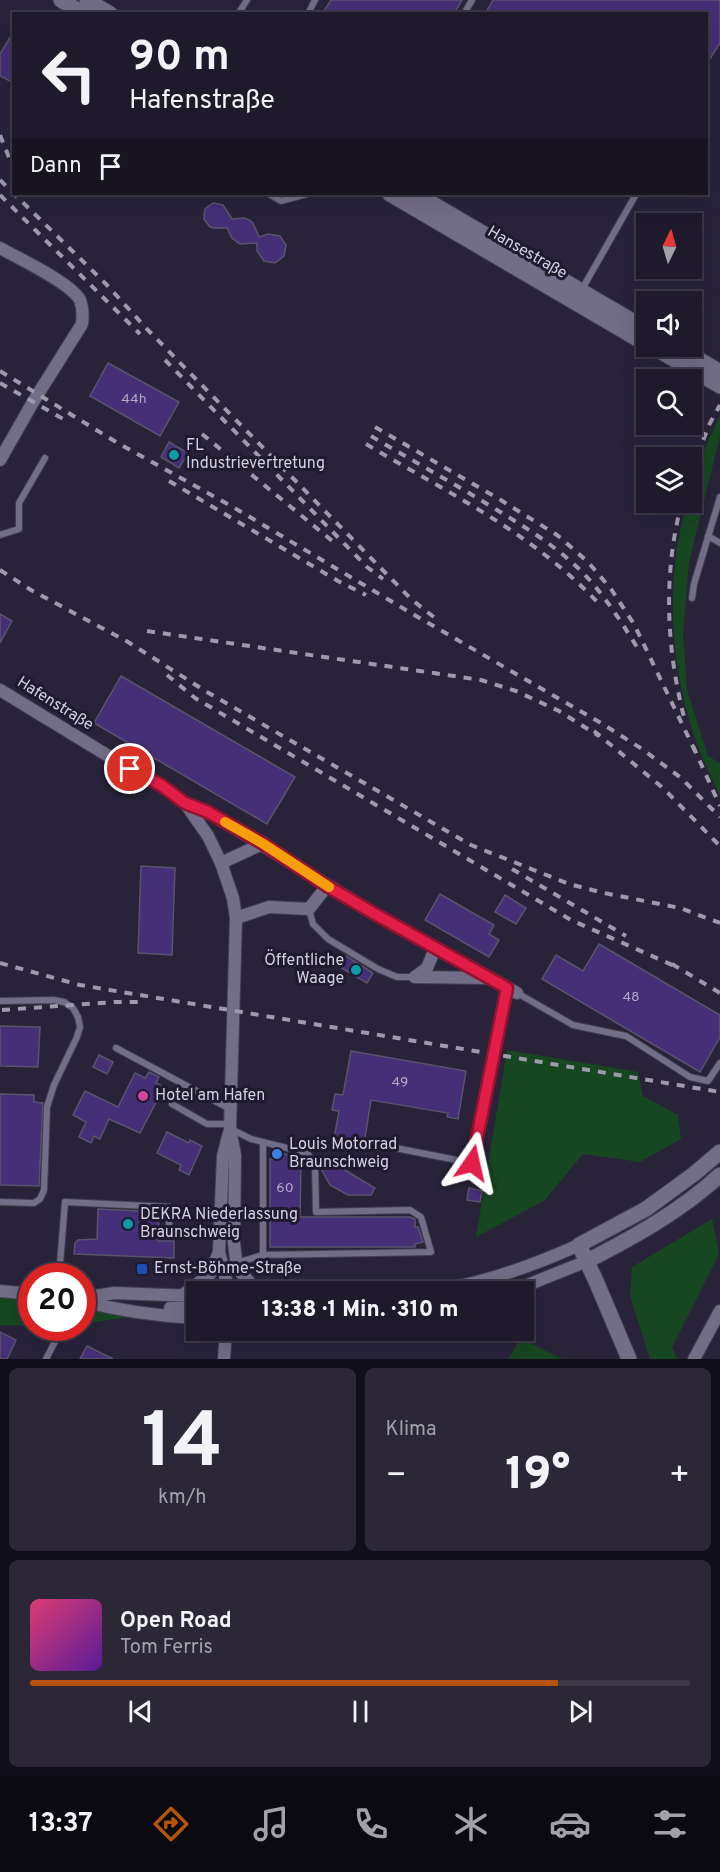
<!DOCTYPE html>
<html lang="de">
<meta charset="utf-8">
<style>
:root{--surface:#1e1a2b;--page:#2b2737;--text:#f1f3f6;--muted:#a1a1a9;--line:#3c3847;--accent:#b45309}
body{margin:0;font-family:Overpass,sans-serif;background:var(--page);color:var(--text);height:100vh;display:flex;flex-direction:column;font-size:22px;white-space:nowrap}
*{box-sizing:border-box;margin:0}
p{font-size:20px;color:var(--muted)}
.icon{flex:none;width:33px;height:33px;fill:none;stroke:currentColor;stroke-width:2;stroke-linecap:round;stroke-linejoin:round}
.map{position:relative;height:1359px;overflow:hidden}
.drawer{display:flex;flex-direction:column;gap:9px;padding:9px;background:#100e18;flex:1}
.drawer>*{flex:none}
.guide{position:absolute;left:12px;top:12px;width:696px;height:183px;border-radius:0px;box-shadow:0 6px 24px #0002,0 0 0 2px var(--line);background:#1e1a2b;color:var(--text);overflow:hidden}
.needle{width:39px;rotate:5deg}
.fabs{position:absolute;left:636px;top:213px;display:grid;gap:12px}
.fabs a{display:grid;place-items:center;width:66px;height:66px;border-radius:0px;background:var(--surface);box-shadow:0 6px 24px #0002,0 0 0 2px var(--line);font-size:30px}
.speed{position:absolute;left:18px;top:1263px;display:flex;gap:12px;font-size:30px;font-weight:700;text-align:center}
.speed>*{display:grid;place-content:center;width:78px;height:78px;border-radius:50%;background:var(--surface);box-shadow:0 6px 24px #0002,0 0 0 2px var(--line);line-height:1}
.speed .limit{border:9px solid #d22;background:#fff;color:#111}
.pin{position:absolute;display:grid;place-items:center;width:51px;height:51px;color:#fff;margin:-26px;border:3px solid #fff;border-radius:50%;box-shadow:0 2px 6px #0007}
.me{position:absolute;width:66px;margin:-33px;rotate:11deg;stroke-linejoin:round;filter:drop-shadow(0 0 4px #0008)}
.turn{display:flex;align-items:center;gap:21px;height:126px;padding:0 18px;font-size:27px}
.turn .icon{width:78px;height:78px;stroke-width:2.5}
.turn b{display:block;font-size:42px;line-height:51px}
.then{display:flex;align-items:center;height:57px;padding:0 18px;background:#0003;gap:12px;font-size:22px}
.big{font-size:45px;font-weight:800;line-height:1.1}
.drawer .widget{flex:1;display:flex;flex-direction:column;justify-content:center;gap:9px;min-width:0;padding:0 21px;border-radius:9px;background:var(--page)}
.drawer .dial{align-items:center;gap:0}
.dial b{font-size:78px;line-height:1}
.song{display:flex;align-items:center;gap:18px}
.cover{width:72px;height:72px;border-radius:9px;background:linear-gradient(135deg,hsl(340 70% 55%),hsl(270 70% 35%))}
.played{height:6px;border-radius:3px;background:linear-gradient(90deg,var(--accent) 80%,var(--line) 80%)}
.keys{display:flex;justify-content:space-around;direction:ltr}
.heat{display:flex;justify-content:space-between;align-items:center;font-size:33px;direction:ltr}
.drawer .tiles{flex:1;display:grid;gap:9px;grid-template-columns:1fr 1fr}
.widget:last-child{grid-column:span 2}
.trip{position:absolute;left:186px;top:1281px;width:348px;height:60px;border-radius:0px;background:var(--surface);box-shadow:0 6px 24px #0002,0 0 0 2px var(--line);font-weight:800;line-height:60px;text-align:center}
.menu{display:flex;height:96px;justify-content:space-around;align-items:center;background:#0c0a11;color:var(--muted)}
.menu .icon{width:42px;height:42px}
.menu .active{color:var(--accent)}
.menu b{font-size:27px;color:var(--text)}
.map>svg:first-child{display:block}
.green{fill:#174721}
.building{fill:#452f76;stroke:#59546d;stroke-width:1.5}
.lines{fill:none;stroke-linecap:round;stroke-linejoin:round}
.lane-casing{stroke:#433f52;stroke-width:8}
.street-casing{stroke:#433f52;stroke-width:14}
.secondary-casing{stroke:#433f52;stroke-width:17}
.lane{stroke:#736e87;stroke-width:6}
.street{stroke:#736e87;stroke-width:12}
.secondary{stroke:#736e87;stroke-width:15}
.rail{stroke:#9e9aab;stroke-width:4;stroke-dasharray:8 8;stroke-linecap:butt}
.route-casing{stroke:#92132f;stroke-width:15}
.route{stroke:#e11d48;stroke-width:10}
.slow{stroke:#f59e0b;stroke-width:10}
.culture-dot{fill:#0f9aa8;stroke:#1f1a2f;stroke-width:2}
.hotel-dot{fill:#d1479c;stroke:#1f1a2f;stroke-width:2}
.shop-dot{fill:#3f7fe0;stroke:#1f1a2f;stroke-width:2}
.transit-dot{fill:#1a4fb4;stroke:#1f1a2f;stroke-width:2}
.labels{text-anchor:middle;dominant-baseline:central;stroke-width:6;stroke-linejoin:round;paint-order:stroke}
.number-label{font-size:14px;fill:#b0a8c5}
.street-label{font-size:16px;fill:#d3d0df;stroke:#1f1a2f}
.poi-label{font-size:16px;fill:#d3d0df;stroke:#1f1a2f;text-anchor:start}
</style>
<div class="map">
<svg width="720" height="1359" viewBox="0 0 720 1359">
<rect width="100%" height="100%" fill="#282339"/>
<g class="green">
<path d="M720 415V436L689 562 683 633 687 690 708 756 720 763V796C710 774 699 752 692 729 669 657 666 575 687 503L692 502C692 472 708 442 720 415Z"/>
<polygon points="507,1050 638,1072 643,1096 678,1115 681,1139 640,1162 583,1154 544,1201 476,1237"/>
<polygon points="712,1219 719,1254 672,1347 677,1359 650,1359 630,1296 632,1267"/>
<polygon points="0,1291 31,1294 31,1326 0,1325"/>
<polygon points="83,1300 147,1314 83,1324"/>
<polygon points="520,1338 562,1359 509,1359"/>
</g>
<g class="building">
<polygon points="331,0 462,0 454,14 322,14"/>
<polygon points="493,0 720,0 720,43 706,65 706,14 485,14"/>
<polygon points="14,31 14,75 10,81 0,76 0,54"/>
<polygon points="213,203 223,205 232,219 244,218 249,220 253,223 259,237 268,234 280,236 286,245 284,256 275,263 264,261 257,251 257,243 240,244 232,238 227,228 214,228 210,227 204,219 204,214 205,209"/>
<polygon points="108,363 179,402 160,436 90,396"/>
<polygon points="169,442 188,453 179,468 161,457"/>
<polygon points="0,614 12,621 0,643"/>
<polygon points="121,676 295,777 267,824 94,723"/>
<polygon points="141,866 175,868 172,955 138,953"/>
<polygon points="440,894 494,925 489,934 499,940 489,957 425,920"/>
<polygon points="505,895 526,908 516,924 495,912"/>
<polygon points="599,944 720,1015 720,1037 700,1072 542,979 556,955 583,971"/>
<polygon points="346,956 373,973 367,983 340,967"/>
<polygon points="0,1026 40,1027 38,1067 0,1066"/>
<polygon points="351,1051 466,1071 458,1119 447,1117 448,1113 371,1100 364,1144 334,1139 339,1111 332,1110 335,1094 343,1095"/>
<polygon points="99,1055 113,1062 107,1074 93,1067"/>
<polygon points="149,1072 159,1077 156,1083 164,1087 140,1133 109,1119 100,1139 94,1136 91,1143 79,1137 86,1122 73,1115 85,1091 118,1107 135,1073 145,1078"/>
<polygon points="0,1094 34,1095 34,1102 43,1103 39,1186 0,1185"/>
<polygon points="167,1132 189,1143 190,1140 202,1146 189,1175 179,1170 181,1165 157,1153"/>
<polygon points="276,1152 289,1155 289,1159 301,1159 300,1217 410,1217 415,1219 415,1227 418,1227 423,1242 415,1244 415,1247 270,1247 270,1159 274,1159"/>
<polygon points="323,1157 375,1188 371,1195 348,1195 330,1185 320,1167 320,1163"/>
<polygon points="469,1188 482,1191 480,1202 467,1200"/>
<polygon points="98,1209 159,1212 158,1241 174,1241 174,1258 74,1254 75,1243 78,1240 97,1239"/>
<polygon points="0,1332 16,1340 7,1359 0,1359"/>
<polygon points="87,1346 113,1359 80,1359"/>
</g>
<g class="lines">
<g class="lane-casing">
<g id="lane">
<polyline points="238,14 247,0"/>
<polyline points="308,14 315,0"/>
<polyline points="464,14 472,0"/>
<polyline points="269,194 281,201 307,194"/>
<polyline points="581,291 635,196 631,194"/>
<polyline points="0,535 19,529 19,503 45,458"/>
<polyline points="708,536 720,543"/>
<polyline points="692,598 694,584 720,497"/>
<polyline points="309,909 313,924 328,939 378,969 397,977 415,977"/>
<polyline points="517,993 573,1025 626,1036 690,1077 708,1081 720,1063"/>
<polyline points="0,1001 53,1000 64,1002 73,1008 78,1017 80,1027 77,1037 54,1085 47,1107 44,1190 40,1199 34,1203 0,1202"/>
<polyline points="116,1048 230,1109"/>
<polyline points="172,1104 207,1124 230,1124"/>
<polyline points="231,1129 251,1139 307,1153 315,1164 316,1212 410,1210 421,1217 431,1252 263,1255 236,1263"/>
<polyline points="263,1142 263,1255"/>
<polyline points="385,1146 472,1163 507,988"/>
<polyline points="59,1276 65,1202 169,1207 169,1230 220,1230"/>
<polyline points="46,1359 62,1328"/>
</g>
</g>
<g class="street-casing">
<g id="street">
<path d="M0 248C18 258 71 283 80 300 83 308 83 316 82 324L33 402 0 460"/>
<polyline points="0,690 115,760 161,785 185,803 208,836 221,863 233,898 236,918 230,1129 235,1155 234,1243 237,1268 258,1292"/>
<polyline points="185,803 208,812 375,914 517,993"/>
<polyline points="221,863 262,844"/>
<polyline points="236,918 269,907 309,909 327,886"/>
<polyline points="415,977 486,978"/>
<polyline points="415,977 427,968 435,949"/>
<polyline points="0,1291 32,1294"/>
<polyline points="229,1292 219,1252 223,1156 229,1133"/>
<path d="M424 1292C477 1286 530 1267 579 1245"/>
<polyline points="505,1292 525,1286 587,1261"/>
<polyline points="183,1295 210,1274 219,1252"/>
<polyline points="82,1298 114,1293 196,1296"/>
<path d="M82 1301C120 1311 157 1316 196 1318"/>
<polyline points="170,1308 196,1308"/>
<polyline points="224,1359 226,1330"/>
<polyline points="694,1359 720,1311"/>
</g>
</g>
<g class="secondary-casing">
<g id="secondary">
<polyline points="61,0 84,14"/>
<polyline points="87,0 110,14"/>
<polyline points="390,194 646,344"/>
<polyline points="416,194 646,329"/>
<polyline points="651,346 720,386"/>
<polyline points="676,346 720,372"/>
<path d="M587 1261C634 1237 681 1211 720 1175"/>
<polyline points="629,1359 596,1281 579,1245 646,1209 694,1174 720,1152"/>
</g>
</g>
<use href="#lane" class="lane"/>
<use href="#street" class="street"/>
<use href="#secondary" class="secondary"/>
<g class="rail">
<polyline points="0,135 14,170"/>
<polyline points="0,180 106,284 146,328 411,599 440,622"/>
<polyline points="0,195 140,334"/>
<polyline points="165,360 367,567 383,579"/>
<polyline points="0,371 116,442 233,507 416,616 601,723 642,749 681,778 720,817"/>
<polyline points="0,383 65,420"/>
<polyline points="375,427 499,499 557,535 588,562 611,589 634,624 696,753"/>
<polyline points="202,434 336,544"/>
<path d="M371 436C413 461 455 484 497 510 525 527 554 545 578 568 603 592 622 623 640 652"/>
<path d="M366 444C448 493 533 533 599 604"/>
<polyline points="692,470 709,425 720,405"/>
<polyline points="169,481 338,581 366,595"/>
<path d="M682 502C663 572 666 647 684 717"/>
<polyline points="0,570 31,590 128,642 207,692 471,845 569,884 604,893 680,908 720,923"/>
<polyline points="147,631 481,680 516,691 559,711 599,736"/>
<polyline points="167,675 195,698 571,920 679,968"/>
<polyline points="594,731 663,788 720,846"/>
<polyline points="693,746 720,806"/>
<polyline points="512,869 626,936"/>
<polyline points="0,963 80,985 720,1092"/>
<polyline points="672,964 720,993"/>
<polyline points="2,1010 115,1002 141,1002"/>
</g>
</g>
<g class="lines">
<g class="route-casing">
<polyline id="route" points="130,769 161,785 185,803 208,812 262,843 327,886 375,914 507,988 472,1163"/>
</g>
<use href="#route" class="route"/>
<polyline class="slow" points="225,822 262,843 329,887"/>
</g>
<g class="culture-dot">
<circle cx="174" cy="455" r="6"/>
<circle cx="356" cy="970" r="6"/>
<circle cx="128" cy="1224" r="6"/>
</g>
<circle class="hotel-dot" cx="143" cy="1096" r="6"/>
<circle class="shop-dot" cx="277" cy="1154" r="6"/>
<rect class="transit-dot" x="136" y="1263" width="12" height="12" rx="3"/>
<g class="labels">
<g class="number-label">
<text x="134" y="399">44h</text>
<text x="631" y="997">48</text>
<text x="400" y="1082">49</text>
<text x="285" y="1188">60</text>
</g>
<g class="street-label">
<text transform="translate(527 253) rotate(30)">Hansestraße</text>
<text transform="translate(55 704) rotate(32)">Hafenstraße</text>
</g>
<g class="poi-label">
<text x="186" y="446">FL<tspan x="186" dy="18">Industrievertretung</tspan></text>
<text x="344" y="961" text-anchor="end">Öffentliche<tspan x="344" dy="18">Waage</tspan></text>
<text x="155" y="1096">Hotel am Hafen</text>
<text x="289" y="1145">Louis Motorrad<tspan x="289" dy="18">Braunschweig</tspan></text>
<text x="140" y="1215">DEKRA Niederlassung<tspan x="140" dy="18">Braunschweig</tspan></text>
<text x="154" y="1269">Ernst-Böhme-Straße</text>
</g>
</g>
</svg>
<div class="fabs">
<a><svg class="needle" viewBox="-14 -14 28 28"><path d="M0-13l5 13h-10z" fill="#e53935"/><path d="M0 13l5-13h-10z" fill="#a1a1a9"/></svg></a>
<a><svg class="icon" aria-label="sound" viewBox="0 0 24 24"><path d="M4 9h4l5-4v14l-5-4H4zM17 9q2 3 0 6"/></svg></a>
<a><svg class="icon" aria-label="search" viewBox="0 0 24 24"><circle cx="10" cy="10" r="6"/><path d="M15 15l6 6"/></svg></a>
<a><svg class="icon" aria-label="layers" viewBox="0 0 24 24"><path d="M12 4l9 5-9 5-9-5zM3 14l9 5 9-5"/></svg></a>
</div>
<div class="speed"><div class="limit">20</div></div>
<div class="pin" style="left:130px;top:769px;background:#d93025"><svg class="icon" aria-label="arrive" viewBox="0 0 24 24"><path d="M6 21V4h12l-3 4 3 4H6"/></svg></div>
<svg class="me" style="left:472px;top:1163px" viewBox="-20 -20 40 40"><path d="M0-17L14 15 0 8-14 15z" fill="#e11d48" stroke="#fff" stroke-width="4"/></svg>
<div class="trip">13:38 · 1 Min. · 310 m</div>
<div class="guide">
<div class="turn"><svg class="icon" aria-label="left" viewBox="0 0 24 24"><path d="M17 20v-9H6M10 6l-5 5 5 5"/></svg><div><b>90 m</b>Hafenstraße</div></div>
<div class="then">Dann<svg class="icon" aria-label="arrive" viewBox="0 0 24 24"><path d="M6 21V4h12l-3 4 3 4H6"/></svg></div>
</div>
</div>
<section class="drawer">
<div class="tiles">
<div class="widget dial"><b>14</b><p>km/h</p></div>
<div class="widget"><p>Klima</p>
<div class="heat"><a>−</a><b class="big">19°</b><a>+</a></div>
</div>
<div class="widget">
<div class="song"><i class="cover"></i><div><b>Open Road</b><p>Tom Ferris</p></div></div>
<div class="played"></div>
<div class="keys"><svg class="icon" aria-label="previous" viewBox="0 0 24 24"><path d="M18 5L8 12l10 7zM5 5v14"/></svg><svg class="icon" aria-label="pause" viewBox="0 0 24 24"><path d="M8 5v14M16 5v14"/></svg><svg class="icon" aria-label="next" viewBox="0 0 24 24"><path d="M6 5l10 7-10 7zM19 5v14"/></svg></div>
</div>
</div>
</section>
<nav class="menu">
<b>13:37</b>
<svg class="icon active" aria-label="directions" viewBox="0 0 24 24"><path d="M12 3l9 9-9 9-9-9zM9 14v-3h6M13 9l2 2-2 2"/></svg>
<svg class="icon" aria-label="music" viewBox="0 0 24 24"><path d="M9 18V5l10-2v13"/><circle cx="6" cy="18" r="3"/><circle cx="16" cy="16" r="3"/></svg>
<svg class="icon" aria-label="phone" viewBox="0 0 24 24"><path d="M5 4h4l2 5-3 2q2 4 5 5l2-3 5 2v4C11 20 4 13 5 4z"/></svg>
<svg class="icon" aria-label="climate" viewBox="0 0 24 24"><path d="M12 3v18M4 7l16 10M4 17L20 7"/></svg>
<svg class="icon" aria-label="car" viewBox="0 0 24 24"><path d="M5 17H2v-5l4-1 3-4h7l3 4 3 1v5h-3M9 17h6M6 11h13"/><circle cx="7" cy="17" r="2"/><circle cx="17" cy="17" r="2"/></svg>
<svg class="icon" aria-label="filters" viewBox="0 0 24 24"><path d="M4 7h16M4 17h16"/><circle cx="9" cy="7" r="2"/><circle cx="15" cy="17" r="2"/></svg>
</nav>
